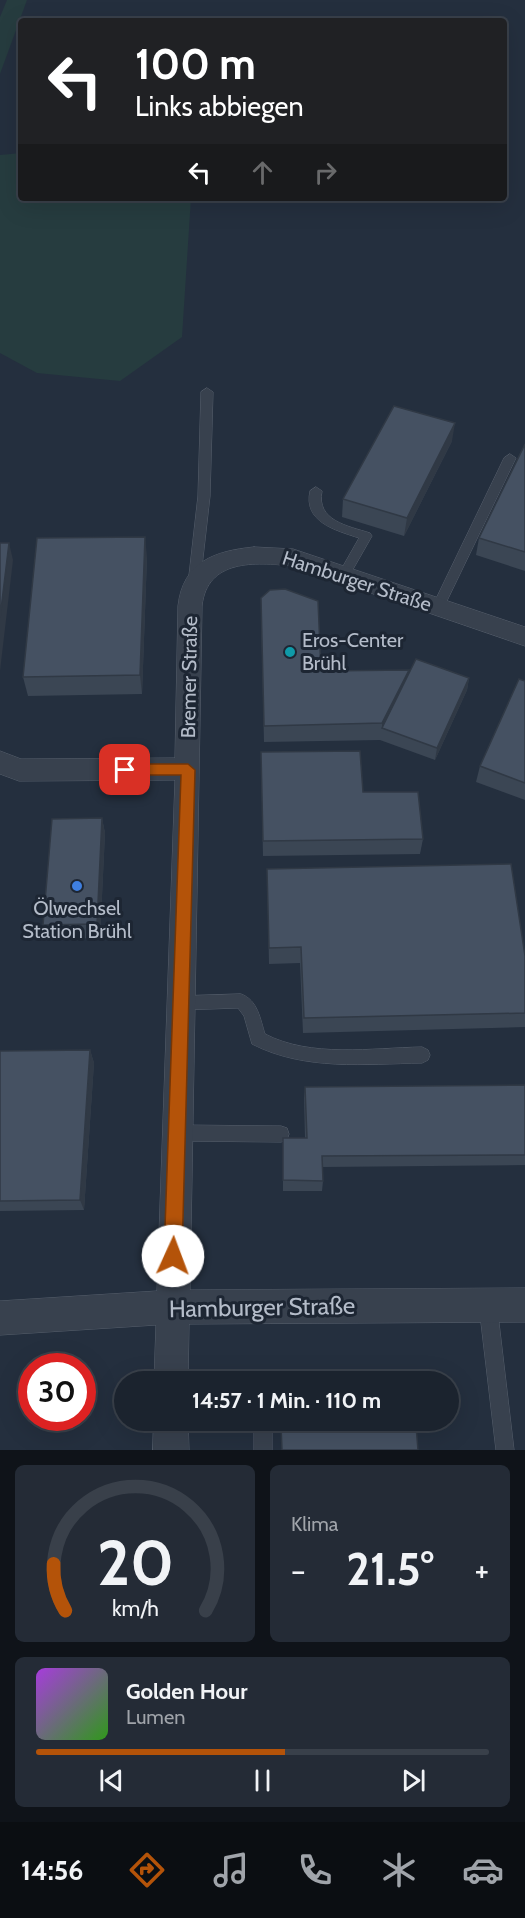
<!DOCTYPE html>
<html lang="de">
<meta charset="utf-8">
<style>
:root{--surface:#1b232e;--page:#242b36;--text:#f1f3f6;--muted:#a0a4aa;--line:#39404a;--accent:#b45309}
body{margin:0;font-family:Cabin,sans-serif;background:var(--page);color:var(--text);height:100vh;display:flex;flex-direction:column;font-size:22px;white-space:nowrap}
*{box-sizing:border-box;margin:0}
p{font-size:20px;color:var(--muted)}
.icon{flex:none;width:33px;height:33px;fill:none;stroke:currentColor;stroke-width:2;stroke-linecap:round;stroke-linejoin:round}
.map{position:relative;height:1450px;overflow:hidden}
.drawer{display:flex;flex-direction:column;gap:15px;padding:15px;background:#0f1319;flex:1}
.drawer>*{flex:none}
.hud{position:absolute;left:18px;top:18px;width:489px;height:183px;border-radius:6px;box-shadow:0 6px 24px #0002,0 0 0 2px var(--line);background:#202124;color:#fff;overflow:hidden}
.speed{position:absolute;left:18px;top:1353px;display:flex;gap:12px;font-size:30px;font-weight:700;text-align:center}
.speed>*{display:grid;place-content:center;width:78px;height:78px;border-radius:50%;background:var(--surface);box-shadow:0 6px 24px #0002,0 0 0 2px var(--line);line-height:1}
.speed .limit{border:9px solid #d22;background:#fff;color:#111}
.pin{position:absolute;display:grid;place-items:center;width:51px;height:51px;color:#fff;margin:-26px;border-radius:12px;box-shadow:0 3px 9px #0006}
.me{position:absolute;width:66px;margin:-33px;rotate:2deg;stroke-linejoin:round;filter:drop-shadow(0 0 4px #0008)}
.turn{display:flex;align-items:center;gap:21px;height:126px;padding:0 18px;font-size:27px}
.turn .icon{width:78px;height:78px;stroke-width:2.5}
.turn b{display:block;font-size:42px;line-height:51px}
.lanes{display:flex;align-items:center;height:57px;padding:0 18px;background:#0003;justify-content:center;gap:30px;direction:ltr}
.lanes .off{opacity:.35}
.big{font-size:45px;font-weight:700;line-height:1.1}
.drawer .card{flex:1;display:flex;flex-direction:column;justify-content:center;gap:9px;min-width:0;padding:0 21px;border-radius:9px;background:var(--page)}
.drawer .dial{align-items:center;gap:0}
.dial svg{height:156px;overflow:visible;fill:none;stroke:var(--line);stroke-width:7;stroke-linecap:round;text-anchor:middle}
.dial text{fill:var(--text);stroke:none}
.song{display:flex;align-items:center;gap:18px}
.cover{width:72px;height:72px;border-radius:9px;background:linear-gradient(135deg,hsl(280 70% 55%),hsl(110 70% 35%))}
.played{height:6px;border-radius:3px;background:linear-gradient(90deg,var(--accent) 55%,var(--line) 55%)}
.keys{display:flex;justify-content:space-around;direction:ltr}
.heat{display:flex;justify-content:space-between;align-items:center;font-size:33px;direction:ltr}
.drawer .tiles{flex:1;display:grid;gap:15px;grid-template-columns:1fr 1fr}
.card:last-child{grid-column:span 2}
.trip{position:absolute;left:114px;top:1371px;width:345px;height:60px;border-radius:30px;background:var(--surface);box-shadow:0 6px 24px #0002,0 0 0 2px var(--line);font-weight:700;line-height:60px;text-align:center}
.tab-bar{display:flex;height:96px;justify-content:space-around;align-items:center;background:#0b0e12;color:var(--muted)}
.tab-bar .icon{width:42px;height:42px}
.tab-bar .on{color:var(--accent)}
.tab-bar b{font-size:27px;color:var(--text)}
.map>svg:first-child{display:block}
.green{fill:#263c3f}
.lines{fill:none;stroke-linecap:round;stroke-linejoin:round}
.service-casing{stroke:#565f6c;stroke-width:1}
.minor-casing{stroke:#565f6c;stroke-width:1}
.service{fill:#38414e;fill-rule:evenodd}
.minor{fill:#38414e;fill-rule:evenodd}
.wall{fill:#3b4654}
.shaded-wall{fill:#303945}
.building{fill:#455162;stroke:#303945;stroke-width:1.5}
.route{fill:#b45309;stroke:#753606;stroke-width:1.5}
.culture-dot{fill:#0f9aa8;stroke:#1d2633;stroke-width:2}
.shop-dot{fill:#3f7fe0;stroke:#1d2633;stroke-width:2}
.labels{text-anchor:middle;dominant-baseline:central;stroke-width:6;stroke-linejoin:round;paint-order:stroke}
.street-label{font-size:20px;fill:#b4bcc9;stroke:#1d2633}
.poi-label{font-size:20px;fill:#b4bcc9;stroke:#1d2633;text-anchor:start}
.near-street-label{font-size:24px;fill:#b4bcc9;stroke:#1d2633}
</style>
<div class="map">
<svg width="525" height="1450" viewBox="0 0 525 1450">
<rect width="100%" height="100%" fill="#242f3e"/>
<g class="green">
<polygon points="7,0 27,0 0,74 0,17"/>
<polygon points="21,153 21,198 191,198 182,337 120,381 37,373 0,353 0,155"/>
</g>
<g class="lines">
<g class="service-casing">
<g id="service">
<polygon points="207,388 213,392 210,496 200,584 194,589 188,584 198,496 201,392"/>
<polygon points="510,454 516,458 444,607 442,610 434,610 432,607 504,458"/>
<path d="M316 487 322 491C316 521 348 526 370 533L372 536 348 578 344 580 338 575 359 538C335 530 303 522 310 491Z"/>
<path d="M241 994C258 1000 260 1019 265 1034 311 1058 372 1048 422 1047L428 1050 430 1055 428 1060 422 1063C365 1064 305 1071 252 1044L244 1016 238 1008 181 1010 176 1008 173 1003 176 998 181 996Z"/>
<polygon points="177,1125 281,1126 287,1128 289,1134 287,1140 281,1142 177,1141 171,1139 169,1133 171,1127"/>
<polygon points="488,1297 494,1300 497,1306 514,1450 496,1450 479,1306 482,1300"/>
<polygon points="263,1421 270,1423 272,1430 272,1450 254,1450 254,1430 256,1423"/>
</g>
</g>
<g class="minor-casing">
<g id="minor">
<path d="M254 547 293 549 525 627V646L292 566C255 562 207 559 202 606L190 1290 525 1288V1322L189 1324 188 1382H154L156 1325 0 1335V1301L157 1291 175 780 19 781 0 774V751L21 759 175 758 178 606C183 562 214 551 254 547Z"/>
<polygon points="154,1420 188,1420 189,1450 153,1450"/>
</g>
</g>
<use href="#service" class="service"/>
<use href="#minor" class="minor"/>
</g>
<g class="wall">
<polygon points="452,441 404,536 342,517 343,499"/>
<polygon points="525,444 525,571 476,555 479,538"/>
<polygon points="147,557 142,694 28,696 23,677"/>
<polygon points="261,615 321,671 409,670 408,674 469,678 467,690 435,760 380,740 264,742"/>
<polygon points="525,681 525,800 476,782 480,766"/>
<polygon points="261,752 363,792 423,839 420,854 263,856"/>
<polygon points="102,818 105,833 100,938 47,939 43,925"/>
<polygon points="267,869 525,956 525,1027 303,1033 300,963 269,964"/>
<polygon points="90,1050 94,1063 84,1210 0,1211 0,1051"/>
<polygon points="525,1085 525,1165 323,1167 323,1181 322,1191 283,1191 283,1138 305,1138 304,1098 305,1087"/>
</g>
<g class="shaded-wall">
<polygon points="455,423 452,441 404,536 407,518"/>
<polygon points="145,537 147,557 142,694 140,675"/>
<polygon points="9,543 13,560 0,671 0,618"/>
<polygon points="409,670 406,687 382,728 382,723"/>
<polygon points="469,678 467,690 435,760 437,748"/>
<polygon points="102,818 105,833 100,938 97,924"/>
<polygon points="90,1050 94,1063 84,1210 80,1200"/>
</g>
<g class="building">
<polygon points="394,406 455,423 407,518 343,499"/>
<polygon points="525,444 525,552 479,538"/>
<polygon points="145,537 140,675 23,677 37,538"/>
<polygon points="0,543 9,543 0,618"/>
<polygon points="285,589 318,601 321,671 409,670 382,723 264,726 261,598 270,590"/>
<polygon points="416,659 469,678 437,748 382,728"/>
<polygon points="519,679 525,681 525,783 480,766"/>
<polygon points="360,751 363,792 418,792 423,839 263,841 261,752"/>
<polygon points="102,818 97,924 43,925 52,819"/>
<polygon points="511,864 525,956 525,1013 304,1018 301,947 269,948 267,869"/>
<polygon points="90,1050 80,1200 0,1201 0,1051"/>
<polygon points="525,1085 525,1155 322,1156 323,1181 283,1180 283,1138 307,1138 305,1087"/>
<polygon points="416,1425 418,1450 282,1450 281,1426"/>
</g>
<polygon class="route" points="125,764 188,764 195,770 182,1256 179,1262 173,1265 167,1262 164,1256 181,775 125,775 118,770"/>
<circle class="culture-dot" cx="290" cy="652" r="6"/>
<circle class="shop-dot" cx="77" cy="886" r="6"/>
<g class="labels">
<g class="street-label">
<text transform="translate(357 581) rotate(18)">Hamburger Straße</text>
<text transform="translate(189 677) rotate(-89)">Bremer Straße</text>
</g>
<g class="poi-label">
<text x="302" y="640">Eros-Center<tspan x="302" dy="23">Brühl</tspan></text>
<text x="77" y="908" text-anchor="middle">Ölwechsel<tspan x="77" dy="23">Station Brühl</tspan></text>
</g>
<g class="near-street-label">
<text transform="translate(262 1307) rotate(-1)">Hamburger Straße</text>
</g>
</g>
</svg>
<div class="speed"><div class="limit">30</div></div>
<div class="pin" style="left:125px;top:770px;background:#d93025"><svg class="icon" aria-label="arrive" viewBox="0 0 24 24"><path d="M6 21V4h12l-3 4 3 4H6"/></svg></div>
<svg class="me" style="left:173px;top:1256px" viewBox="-20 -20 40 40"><circle r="19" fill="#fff"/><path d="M0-13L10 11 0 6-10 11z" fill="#b45309"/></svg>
<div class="trip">14:57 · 1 Min. · 110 m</div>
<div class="hud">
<div class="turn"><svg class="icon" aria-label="left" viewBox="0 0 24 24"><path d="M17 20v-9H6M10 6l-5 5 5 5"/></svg><div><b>100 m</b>Links abbiegen</div></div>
<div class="lanes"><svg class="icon" aria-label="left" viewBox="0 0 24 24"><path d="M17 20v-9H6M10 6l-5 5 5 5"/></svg><svg class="icon off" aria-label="ahead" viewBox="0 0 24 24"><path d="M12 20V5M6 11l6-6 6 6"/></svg><svg class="icon off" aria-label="right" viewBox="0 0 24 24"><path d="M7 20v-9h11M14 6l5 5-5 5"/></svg></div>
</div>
</div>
<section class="drawer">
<div class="tiles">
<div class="card dial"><svg viewBox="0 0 100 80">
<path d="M14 69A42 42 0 1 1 86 69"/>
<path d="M14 69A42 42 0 0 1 8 45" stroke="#b45309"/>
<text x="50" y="56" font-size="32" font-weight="700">20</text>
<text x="50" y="72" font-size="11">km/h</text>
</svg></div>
<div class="card"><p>Klima</p>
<div class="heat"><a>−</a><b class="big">21.5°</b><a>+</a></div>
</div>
<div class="card">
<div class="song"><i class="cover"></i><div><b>Golden Hour</b><p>Lumen</p></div></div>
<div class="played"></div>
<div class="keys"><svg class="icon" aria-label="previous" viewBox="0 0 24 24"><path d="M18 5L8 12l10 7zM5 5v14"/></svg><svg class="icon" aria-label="pause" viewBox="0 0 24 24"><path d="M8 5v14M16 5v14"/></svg><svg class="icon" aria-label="next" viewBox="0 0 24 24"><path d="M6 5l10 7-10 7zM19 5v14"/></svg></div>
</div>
</div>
</section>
<nav class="tab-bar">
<b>14:56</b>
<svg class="icon on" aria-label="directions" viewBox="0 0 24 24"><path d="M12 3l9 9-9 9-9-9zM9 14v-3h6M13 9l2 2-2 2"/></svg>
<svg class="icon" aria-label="music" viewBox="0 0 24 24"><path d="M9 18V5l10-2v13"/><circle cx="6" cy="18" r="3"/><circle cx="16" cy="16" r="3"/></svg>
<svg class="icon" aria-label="phone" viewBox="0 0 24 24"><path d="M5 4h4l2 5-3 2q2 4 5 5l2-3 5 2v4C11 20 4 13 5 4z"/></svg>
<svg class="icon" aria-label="climate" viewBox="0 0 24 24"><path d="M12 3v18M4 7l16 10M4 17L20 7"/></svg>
<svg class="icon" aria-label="car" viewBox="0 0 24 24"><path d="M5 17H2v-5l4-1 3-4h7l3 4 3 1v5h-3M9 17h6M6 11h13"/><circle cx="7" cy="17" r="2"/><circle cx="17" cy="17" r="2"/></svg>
</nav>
